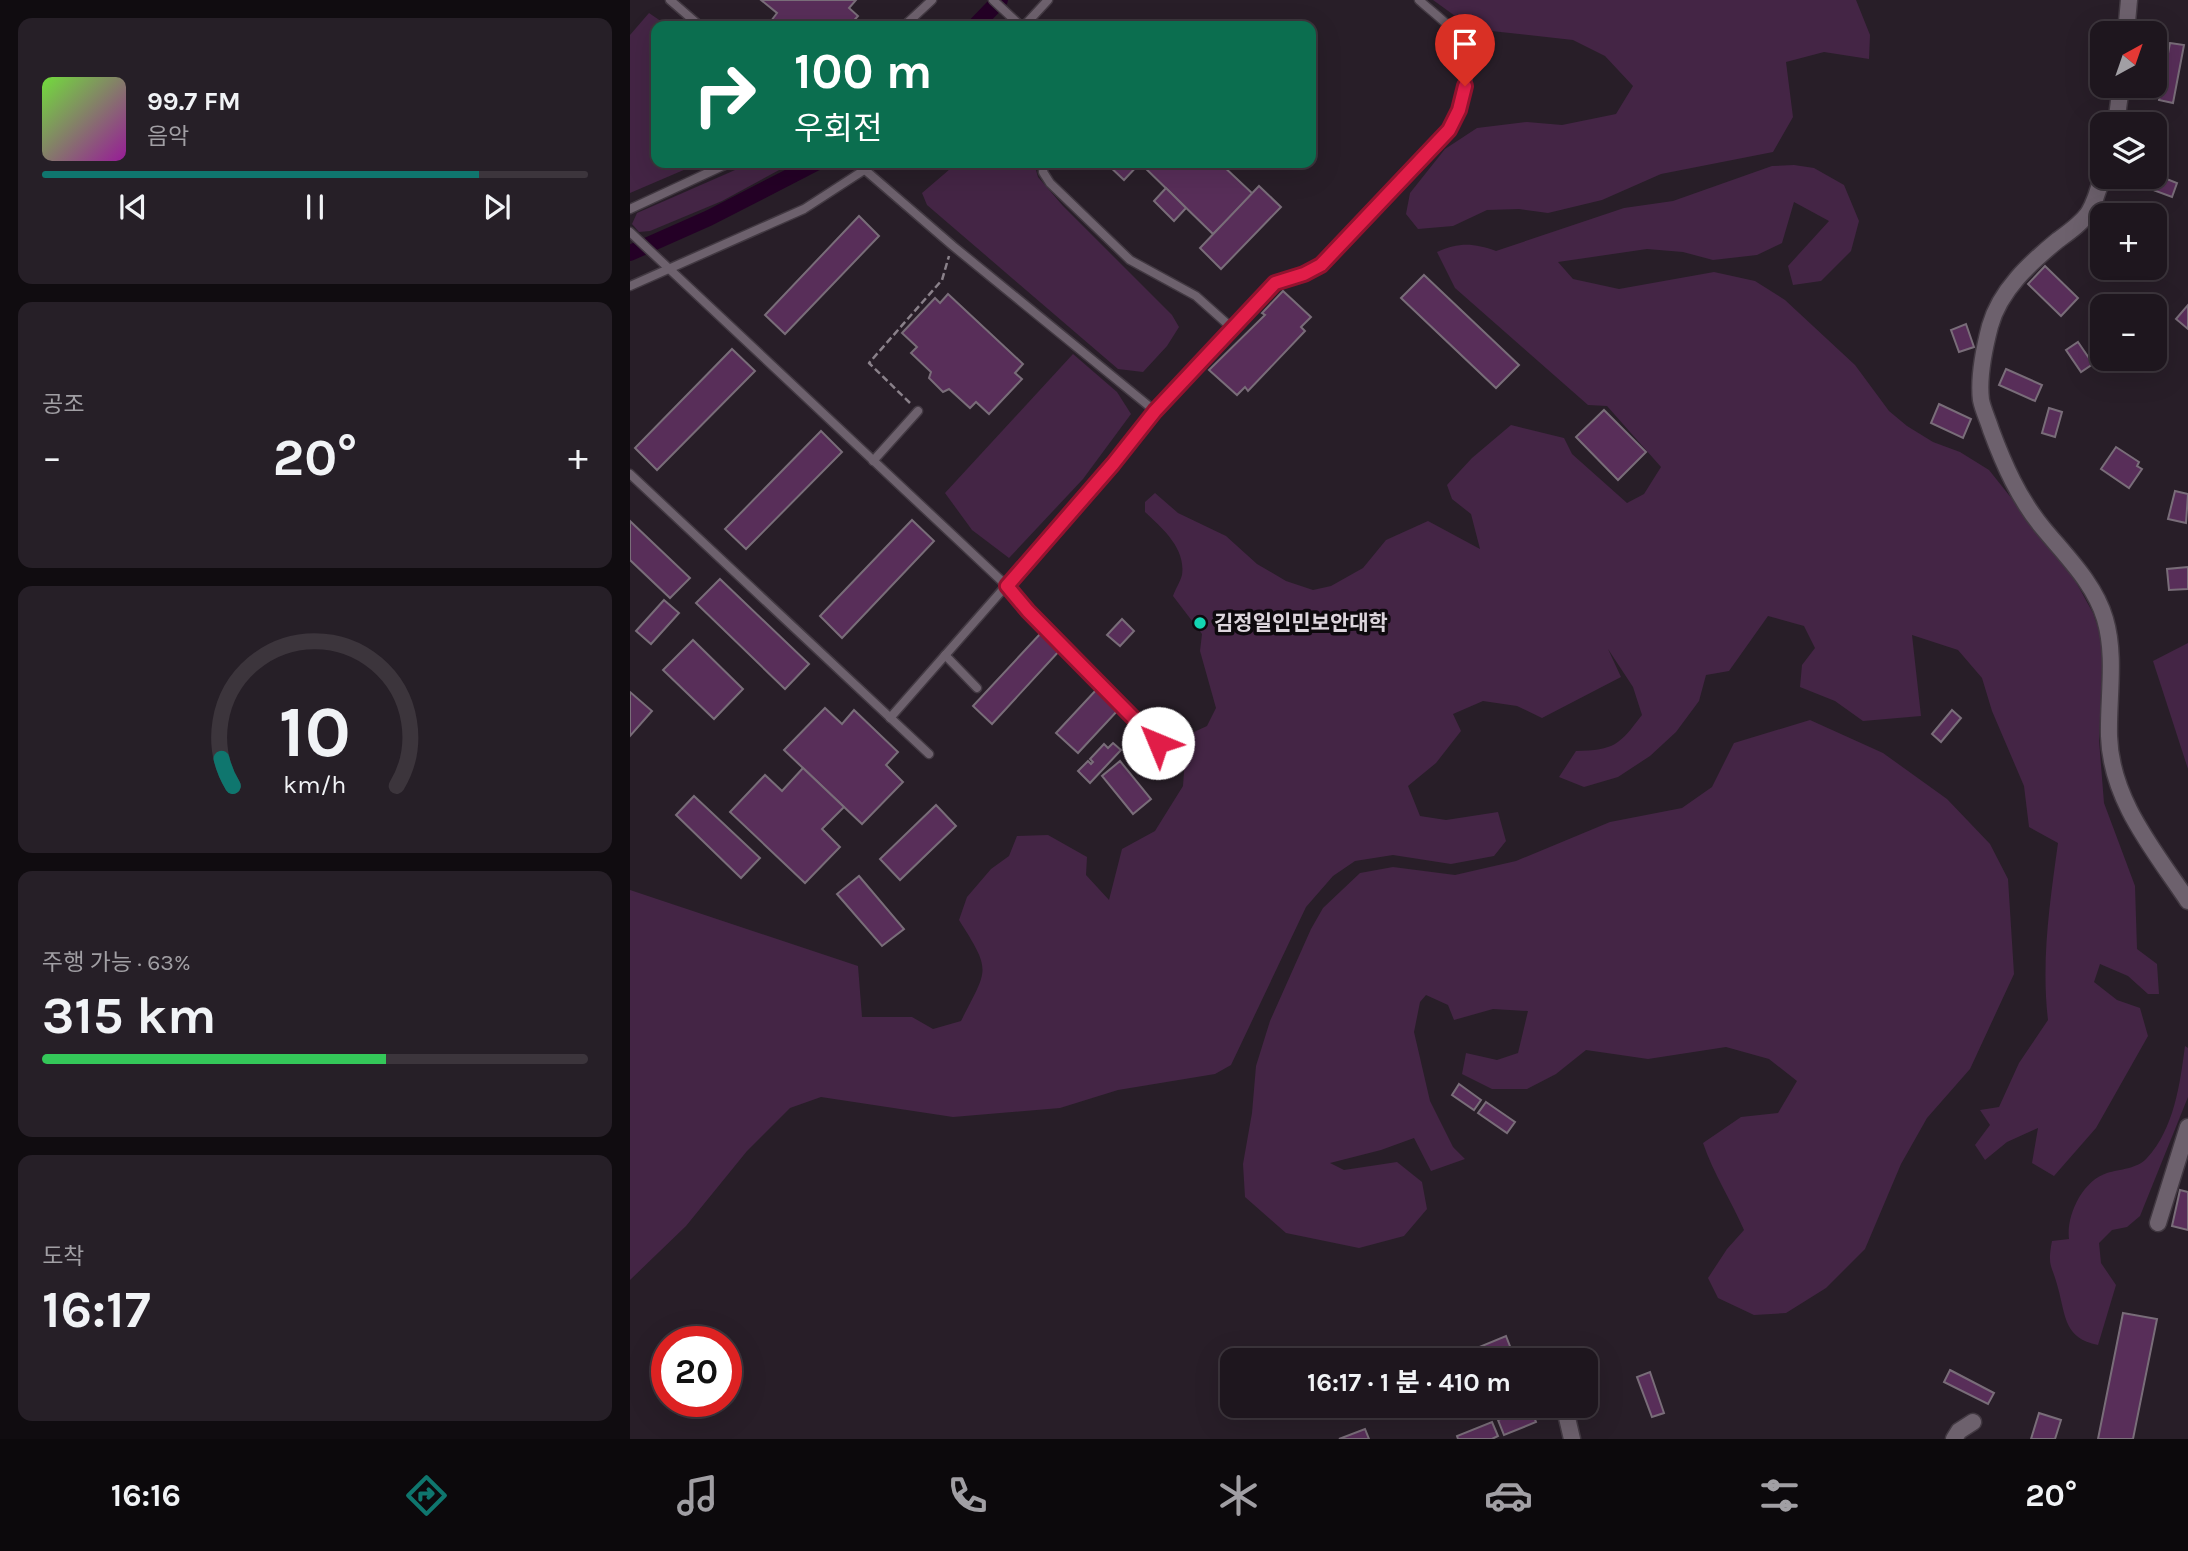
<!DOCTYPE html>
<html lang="ko">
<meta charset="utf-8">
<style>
:root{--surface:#1e161e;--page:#261f27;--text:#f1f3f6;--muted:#a19fa4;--line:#3c353c;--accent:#0f766e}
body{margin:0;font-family:Karla,"Noto Sans KR",sans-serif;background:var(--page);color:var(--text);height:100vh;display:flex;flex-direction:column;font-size:26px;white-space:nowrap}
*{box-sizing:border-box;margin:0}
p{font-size:23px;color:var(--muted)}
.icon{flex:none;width:38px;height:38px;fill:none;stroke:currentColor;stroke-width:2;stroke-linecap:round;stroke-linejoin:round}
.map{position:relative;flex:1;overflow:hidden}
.panel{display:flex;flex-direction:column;gap:18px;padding:18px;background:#100c10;width:630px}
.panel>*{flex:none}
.hud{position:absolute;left:21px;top:21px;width:665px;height:147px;border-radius:14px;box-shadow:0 7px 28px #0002,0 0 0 2px var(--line);background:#0b6e4f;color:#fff;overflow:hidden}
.needle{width:46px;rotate:40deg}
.buttons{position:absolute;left:1460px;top:21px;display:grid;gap:14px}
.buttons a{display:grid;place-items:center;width:77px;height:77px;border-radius:14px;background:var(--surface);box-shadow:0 7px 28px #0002,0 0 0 2px var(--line);font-size:35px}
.speed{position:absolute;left:21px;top:1326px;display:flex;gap:14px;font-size:35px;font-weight:700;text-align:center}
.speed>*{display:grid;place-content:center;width:91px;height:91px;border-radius:50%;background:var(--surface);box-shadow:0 7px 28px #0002,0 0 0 2px var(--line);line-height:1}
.speed .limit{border:10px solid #d22;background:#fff;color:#111}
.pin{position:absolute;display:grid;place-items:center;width:60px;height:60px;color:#fff;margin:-72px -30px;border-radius:50% 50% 50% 0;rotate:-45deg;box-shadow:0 0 7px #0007}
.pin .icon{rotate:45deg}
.me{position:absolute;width:77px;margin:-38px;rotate:315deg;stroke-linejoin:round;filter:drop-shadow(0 0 5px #0008)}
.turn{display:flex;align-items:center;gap:24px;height:147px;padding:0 28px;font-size:32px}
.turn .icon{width:91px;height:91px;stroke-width:2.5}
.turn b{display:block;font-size:49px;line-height:60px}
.big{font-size:52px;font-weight:700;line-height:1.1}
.panel .widget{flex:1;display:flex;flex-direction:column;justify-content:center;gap:10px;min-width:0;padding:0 24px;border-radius:14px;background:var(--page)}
.panel .dial{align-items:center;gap:0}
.dial svg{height:182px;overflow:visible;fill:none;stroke:var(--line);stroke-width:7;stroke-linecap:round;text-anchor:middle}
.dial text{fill:var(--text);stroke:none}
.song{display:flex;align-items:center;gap:21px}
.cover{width:84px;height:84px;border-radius:10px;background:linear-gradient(135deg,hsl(100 70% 55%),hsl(300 70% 35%))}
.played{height:7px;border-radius:4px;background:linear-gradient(90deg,var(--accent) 80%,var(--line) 80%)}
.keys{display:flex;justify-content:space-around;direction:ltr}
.heat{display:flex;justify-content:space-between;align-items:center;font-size:38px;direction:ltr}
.charge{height:10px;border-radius:5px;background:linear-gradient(90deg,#34c759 63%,var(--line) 0)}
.trip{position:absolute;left:590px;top:1348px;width:378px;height:70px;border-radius:14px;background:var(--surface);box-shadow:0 7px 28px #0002,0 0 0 2px var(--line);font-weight:700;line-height:70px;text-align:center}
.dock{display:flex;height:112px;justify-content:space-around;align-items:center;background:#0c090c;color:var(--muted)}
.dock .icon{width:49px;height:49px}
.dock .selected{color:var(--accent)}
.dock b{font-size:32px;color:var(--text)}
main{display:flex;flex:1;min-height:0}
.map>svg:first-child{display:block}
.green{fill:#442545}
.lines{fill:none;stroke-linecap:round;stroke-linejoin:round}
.canal{stroke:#240026;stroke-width:16}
.building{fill:#582e59;stroke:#796d79;stroke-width:2}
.lane-casing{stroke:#423942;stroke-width:11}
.street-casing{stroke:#423942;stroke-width:19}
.path{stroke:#8a818a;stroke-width:2.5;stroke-dasharray:7 3.5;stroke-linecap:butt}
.lane{stroke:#6d616d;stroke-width:8}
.street{stroke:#6d616d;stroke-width:16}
.route-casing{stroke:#92132f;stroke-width:18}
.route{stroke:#e11d48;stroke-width:12}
.poi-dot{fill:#13d5b3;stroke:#0e0a0e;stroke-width:2.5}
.labels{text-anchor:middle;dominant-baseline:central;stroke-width:7;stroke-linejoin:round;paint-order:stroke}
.poi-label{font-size:21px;font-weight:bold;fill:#dcd5dc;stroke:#0e0a0e;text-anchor:start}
</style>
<main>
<section class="panel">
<div class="widget">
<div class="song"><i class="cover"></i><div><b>99.7 FM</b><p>음악</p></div></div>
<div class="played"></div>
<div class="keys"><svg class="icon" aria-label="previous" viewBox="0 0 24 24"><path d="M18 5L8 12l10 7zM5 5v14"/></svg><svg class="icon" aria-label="pause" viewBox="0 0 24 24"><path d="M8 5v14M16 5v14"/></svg><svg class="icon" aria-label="next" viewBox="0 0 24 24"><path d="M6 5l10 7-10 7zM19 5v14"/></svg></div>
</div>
<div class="widget"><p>공조</p>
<div class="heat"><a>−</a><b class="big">20°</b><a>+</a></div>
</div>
<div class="widget dial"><svg viewBox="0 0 100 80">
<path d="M14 69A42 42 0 1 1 86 69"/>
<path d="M14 69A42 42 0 0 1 9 57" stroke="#0f766e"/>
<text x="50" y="56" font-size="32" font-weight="700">10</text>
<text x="50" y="72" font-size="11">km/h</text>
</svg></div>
<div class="widget"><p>주행 가능 · 63%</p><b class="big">315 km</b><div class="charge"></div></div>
<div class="widget"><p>도착</p><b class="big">16:17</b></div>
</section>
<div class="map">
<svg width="1558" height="1439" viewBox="0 0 1558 1439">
<rect width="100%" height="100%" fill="#281e28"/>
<g class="green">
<polygon points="803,0 1226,0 1240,35 1239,59 1194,52 1156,62 1163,117 1143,152 1031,174 972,200 918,213 889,209 857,210 823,226 788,229 776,214 780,193 815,149 847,128 897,122 932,125 986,114 1003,86 975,56 943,40 843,29"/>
<polygon points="19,13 38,26 26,26 26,163 70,163 0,193 0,35"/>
<polygon points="121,163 162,163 92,201 20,231 9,232 2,224 7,213"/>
<polygon points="327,163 404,163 408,177 433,206 542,315 549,327 537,346 513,372 488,369 297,205 292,193"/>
<path d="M1164 165 1184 168 1214 185 1229 221 1221 251 1191 281 1163 285 1158 266 1199 221 1164 202 1152 243 1127 255 1083 260 1053 252 1017 249 928 262 943 279 989 289 1084 272 1125 281 1155 300 1225 365 1259 411 1277 426 1303 442 1330 452 1359 470 1441 573 1463 613 1473 642 1469 740 1474 803 1505 886 1507 949 1527 964 1529 994H1518L1498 976 1470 964 1464 982 1487 1000 1510 1008 1518 1036 1466 1128 1424 1176 1402 1163 1408 1128 1377 1142 1355 1160 1345 1145 1360 1125 1350 1110 1369 1107 1389 1063 1418 1020C1411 961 1420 901 1428 843L1399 827 1394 786 1362 711 1352 678 1328 650 1282 635 1291 716 1233 721 1205 701 1170 687 1172 665 1185 648 1174 626 1138 616 1099 671 1076 675 1069 701 1046 732 1020 756 988 777 954 787 929 777 946 751C985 750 989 745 1012 715L1003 687 978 649 991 677 912 718 887 706 853 701 823 714 831 731 806 763 778 786 790 816 816 820 868 812 876 841 864 856 821 864 763 855 725 861 703 876 676 907 601 1065 585 1074 488 1090 430 1108 323 1117 191 1097 160 1108 117 1151 56 1226 0 1280V890L228 966 232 1017H282L303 1029 331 1021C358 968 362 972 329 920L337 897 361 869 379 856 387 836 418 835 457 857 456 875 479 900 492 849 525 831 553 786 555 758 564 732 577 726 586 708 570 651 572 634 543 596C545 590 550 582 552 575 556 548 532 528 515 512V502L525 493 548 513 596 536 627 564 656 581 683 590 701 586 733 568 756 540 798 521 850 549 841 514 822 499 817 485 842 458 881 425 934 438 942 454 997 503 1014 494 1031 467 977 406 958 405 825 288 807 252C829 242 844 243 866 251L994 208 1043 201 1142 166Z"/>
<polygon points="443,354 487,392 501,414 453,479 379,558 342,530 315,493"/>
<polygon points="1558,643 1558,769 1523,661"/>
<path d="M1180 720 1253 753 1317 799 1360 844 1378 879 1384 974 1340 1069 1297 1118 1271 1164 1235 1249 1196 1288 1156 1313 1124 1315 1088 1298 1078 1278 1097 1249 1114 1230C1101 1200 1083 1173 1073 1143L1111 1117 1148 1113 1167 1081 1139 1059 1096 1047 1018 1059 956 1050 926 1074 897 1089H862L832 1074 836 1053 867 1060 888 1053 898 1011 863 1009 824 1020 818 1005 796 995 790 1002 784 1032 800 1101 823 1147 835 1159 801 1171 784 1138 751 1150 700 1163 714 1170 767 1162 792 1182 797 1209 774 1236 729 1248 656 1233 615 1197 613 1164 622 1113 626 1066 640 1021 681 929 693 908 730 873 763 867 825 875 886 861 980 822 1052 808 1082 787 1104 743Z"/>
<path d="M1555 1046 1558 1048V1097L1510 1216 1497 1227 1482 1230 1469 1243 1471 1263 1486 1285 1468 1345C1434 1338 1436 1317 1428 1288 1422 1264 1417 1268 1422 1241L1439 1239C1436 1216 1452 1181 1477 1173 1490 1169 1507 1169 1517 1158 1544 1129 1550 1084 1555 1046Z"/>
</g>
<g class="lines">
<g class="canal">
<polyline points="345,26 370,0"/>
<polyline points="0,253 79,218 186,163"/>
</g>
</g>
<g class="building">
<polygon points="131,0 226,0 219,8 228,16 219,26 147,26 141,21 147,13"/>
<polygon points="1540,43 1554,45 1543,103 1529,100"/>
<polygon points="476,163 510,163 494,180"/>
<polygon points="510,163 590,163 623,194 583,234"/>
<polygon points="1524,174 1547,183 1542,197 1515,187 1519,177 1524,177"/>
<polygon points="629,186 651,207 591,269 570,248"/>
<polygon points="536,188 556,208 544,221 524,201"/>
<polygon points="229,216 249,236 155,334 135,315"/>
<polygon points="1415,266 1448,298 1431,316 1398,284"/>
<polygon points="794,275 889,365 866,388 771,298"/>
<polygon points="653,291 681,317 671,327 675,331 618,391 615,387 607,395 579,370 635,315 632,313"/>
<polygon points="318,294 393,364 385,373 392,379 359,414 346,402 340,408 319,389 313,392 299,378 301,372 281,353 287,347 272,333 305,298 310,303"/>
<polygon points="1558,305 1558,329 1546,319"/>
<polygon points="1336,324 1344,347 1329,352 1321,330"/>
<polygon points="1448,342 1463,364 1451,372 1436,350"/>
<polygon points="102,349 125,371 27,470 5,448"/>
<polygon points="1376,369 1412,385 1405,401 1369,385"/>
<polygon points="1309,404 1341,419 1333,438 1301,423"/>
<polygon points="1419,408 1432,412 1425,437 1412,433"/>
<polygon points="974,410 1016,452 988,480 946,437"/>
<polygon points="191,431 212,452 116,549 95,529"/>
<polygon points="1486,447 1509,462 1507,466 1512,469 1499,488 1471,469"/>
<polygon points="1545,491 1558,494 1556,523 1538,519"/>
<polygon points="282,520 304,541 212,638 190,616"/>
<polygon points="0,521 60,578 40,598 0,560"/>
<polygon points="1558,567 1558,589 1539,590 1537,569"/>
<polygon points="90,579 179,664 155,689 66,603"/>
<polygon points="34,600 49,613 21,644 6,631"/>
<polygon points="492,619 504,631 490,646 477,635"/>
<polygon points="411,633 430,650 362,724 343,706"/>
<polygon points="63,640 113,689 84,719 33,670"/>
<polygon points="467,689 489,709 448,753 426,733"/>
<polygon points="0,692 22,711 0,736"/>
<polygon points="195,708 212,724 224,710 268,752 256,765 273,782 232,824 154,750"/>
<polygon points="1322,710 1331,718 1311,742 1302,734"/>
<polygon points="483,743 491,750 460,783 448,771 458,761 461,764 463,762 460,759 474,744 478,748"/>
<polygon points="490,761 521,799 503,814 472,776"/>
<polygon points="173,768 214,807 192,829 210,847 175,883 100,812 135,775 152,791"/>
<polygon points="64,796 130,858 111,878 46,815"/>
<polygon points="306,805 326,826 270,880 250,859"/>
<polygon points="229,876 274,929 252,946 207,894"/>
<polygon points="829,1084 851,1100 844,1110 822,1095"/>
<polygon points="856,1102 885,1122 877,1133 848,1113"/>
<polygon points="1550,1190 1558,1192 1558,1230 1542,1226"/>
<polygon points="1493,1313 1527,1319 1503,1439 1468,1439"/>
<polygon points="876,1336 883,1354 867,1360 846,1360 842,1350"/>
<polygon points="1320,1370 1364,1393 1358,1404 1314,1382"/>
<polygon points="1020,1372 1034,1413 1022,1417 1007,1377"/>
<polygon points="900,1407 906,1422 874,1435 868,1420"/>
<polygon points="1409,1413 1431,1420 1425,1439 1401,1439"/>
<polygon points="862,1422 868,1436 862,1439 828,1439 827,1436"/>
<polygon points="735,1429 739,1439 709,1439"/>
</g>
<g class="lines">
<g class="lane-casing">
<g id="lane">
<polyline points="40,0 70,26"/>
<polyline points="363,0 391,26"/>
<polyline points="274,26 302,0"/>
<polyline points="394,26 418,0"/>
<polyline points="227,163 323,246 525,411"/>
<polyline points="414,163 413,172 420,183 500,260 566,296 603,329"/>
<polyline points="0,209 99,163"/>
<polyline points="0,232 377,586 398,611 528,743"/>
<polyline points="0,286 174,209 245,163"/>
<polyline points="243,461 288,411"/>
<polyline points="0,474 299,754"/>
<polyline points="315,655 347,688"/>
<path d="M260 718 483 464 525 411 645 283 674 274 690 265 819 130C829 111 847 66 836 46 828 31 802 12 789 0"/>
</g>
</g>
<g class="street-casing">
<g id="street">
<polyline points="1496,33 1499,0"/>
<polyline points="1486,124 1491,86"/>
<path d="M1472 177C1469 188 1465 202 1459 212 1452 223 1439 232 1428 240 1400 263 1370 290 1360 326 1354 349 1348 376 1351 400 1353 410 1358 420 1361 430 1374 465 1389 499 1413 528 1436 556 1465 584 1475 619 1486 656 1478 698 1479 736 1481 800 1524 850 1558 901"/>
<polyline points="1528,1223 1558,1127"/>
<polyline points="934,1405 942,1439"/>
<polyline points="1324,1439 1329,1431 1343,1422"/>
</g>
</g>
<polyline class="path" points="280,403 239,363 312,280 319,256"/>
<use href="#lane" class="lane"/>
<use href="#street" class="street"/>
</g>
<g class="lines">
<g class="route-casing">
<polyline id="route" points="528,743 398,611 377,586 483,464 525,411 645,283 674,274 691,265 819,130 829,110 835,86"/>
</g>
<use href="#route" class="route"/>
</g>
<circle class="poi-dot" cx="570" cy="623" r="7"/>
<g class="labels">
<g class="poi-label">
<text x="584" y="623">김정일인민보안대학</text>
</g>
</g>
</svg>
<div class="buttons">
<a><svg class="needle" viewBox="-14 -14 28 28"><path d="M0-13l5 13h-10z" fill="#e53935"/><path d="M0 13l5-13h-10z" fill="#a19fa4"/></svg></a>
<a><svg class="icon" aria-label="layers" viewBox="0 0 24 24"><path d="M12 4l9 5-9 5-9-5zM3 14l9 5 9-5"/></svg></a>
<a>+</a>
<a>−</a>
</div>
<div class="speed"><div class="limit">20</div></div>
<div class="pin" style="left:835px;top:86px;background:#d93025"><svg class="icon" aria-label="arrive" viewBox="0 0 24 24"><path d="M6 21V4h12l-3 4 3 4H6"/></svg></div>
<svg class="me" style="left:528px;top:743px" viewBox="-20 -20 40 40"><circle r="19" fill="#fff"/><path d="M0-13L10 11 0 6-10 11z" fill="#e11d48"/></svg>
<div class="trip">16:17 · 1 분 · 410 m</div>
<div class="hud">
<div class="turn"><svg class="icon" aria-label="right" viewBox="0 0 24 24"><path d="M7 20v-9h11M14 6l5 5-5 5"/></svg><div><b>100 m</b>우회전</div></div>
</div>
</div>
</main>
<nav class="dock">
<b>16:16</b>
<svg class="icon selected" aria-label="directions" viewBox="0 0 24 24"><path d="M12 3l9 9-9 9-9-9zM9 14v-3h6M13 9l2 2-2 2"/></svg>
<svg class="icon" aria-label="music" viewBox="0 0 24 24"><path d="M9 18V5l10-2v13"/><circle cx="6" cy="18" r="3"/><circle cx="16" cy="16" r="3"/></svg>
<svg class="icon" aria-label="phone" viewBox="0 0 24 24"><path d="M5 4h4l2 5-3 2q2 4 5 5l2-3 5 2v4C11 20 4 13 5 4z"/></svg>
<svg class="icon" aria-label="climate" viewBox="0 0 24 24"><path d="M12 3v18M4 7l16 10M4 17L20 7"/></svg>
<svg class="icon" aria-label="car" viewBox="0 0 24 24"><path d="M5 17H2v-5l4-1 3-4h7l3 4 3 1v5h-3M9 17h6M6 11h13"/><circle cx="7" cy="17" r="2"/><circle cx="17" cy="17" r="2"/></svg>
<svg class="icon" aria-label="filters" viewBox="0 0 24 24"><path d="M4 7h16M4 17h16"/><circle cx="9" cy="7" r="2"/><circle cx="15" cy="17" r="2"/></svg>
<b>20°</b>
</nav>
